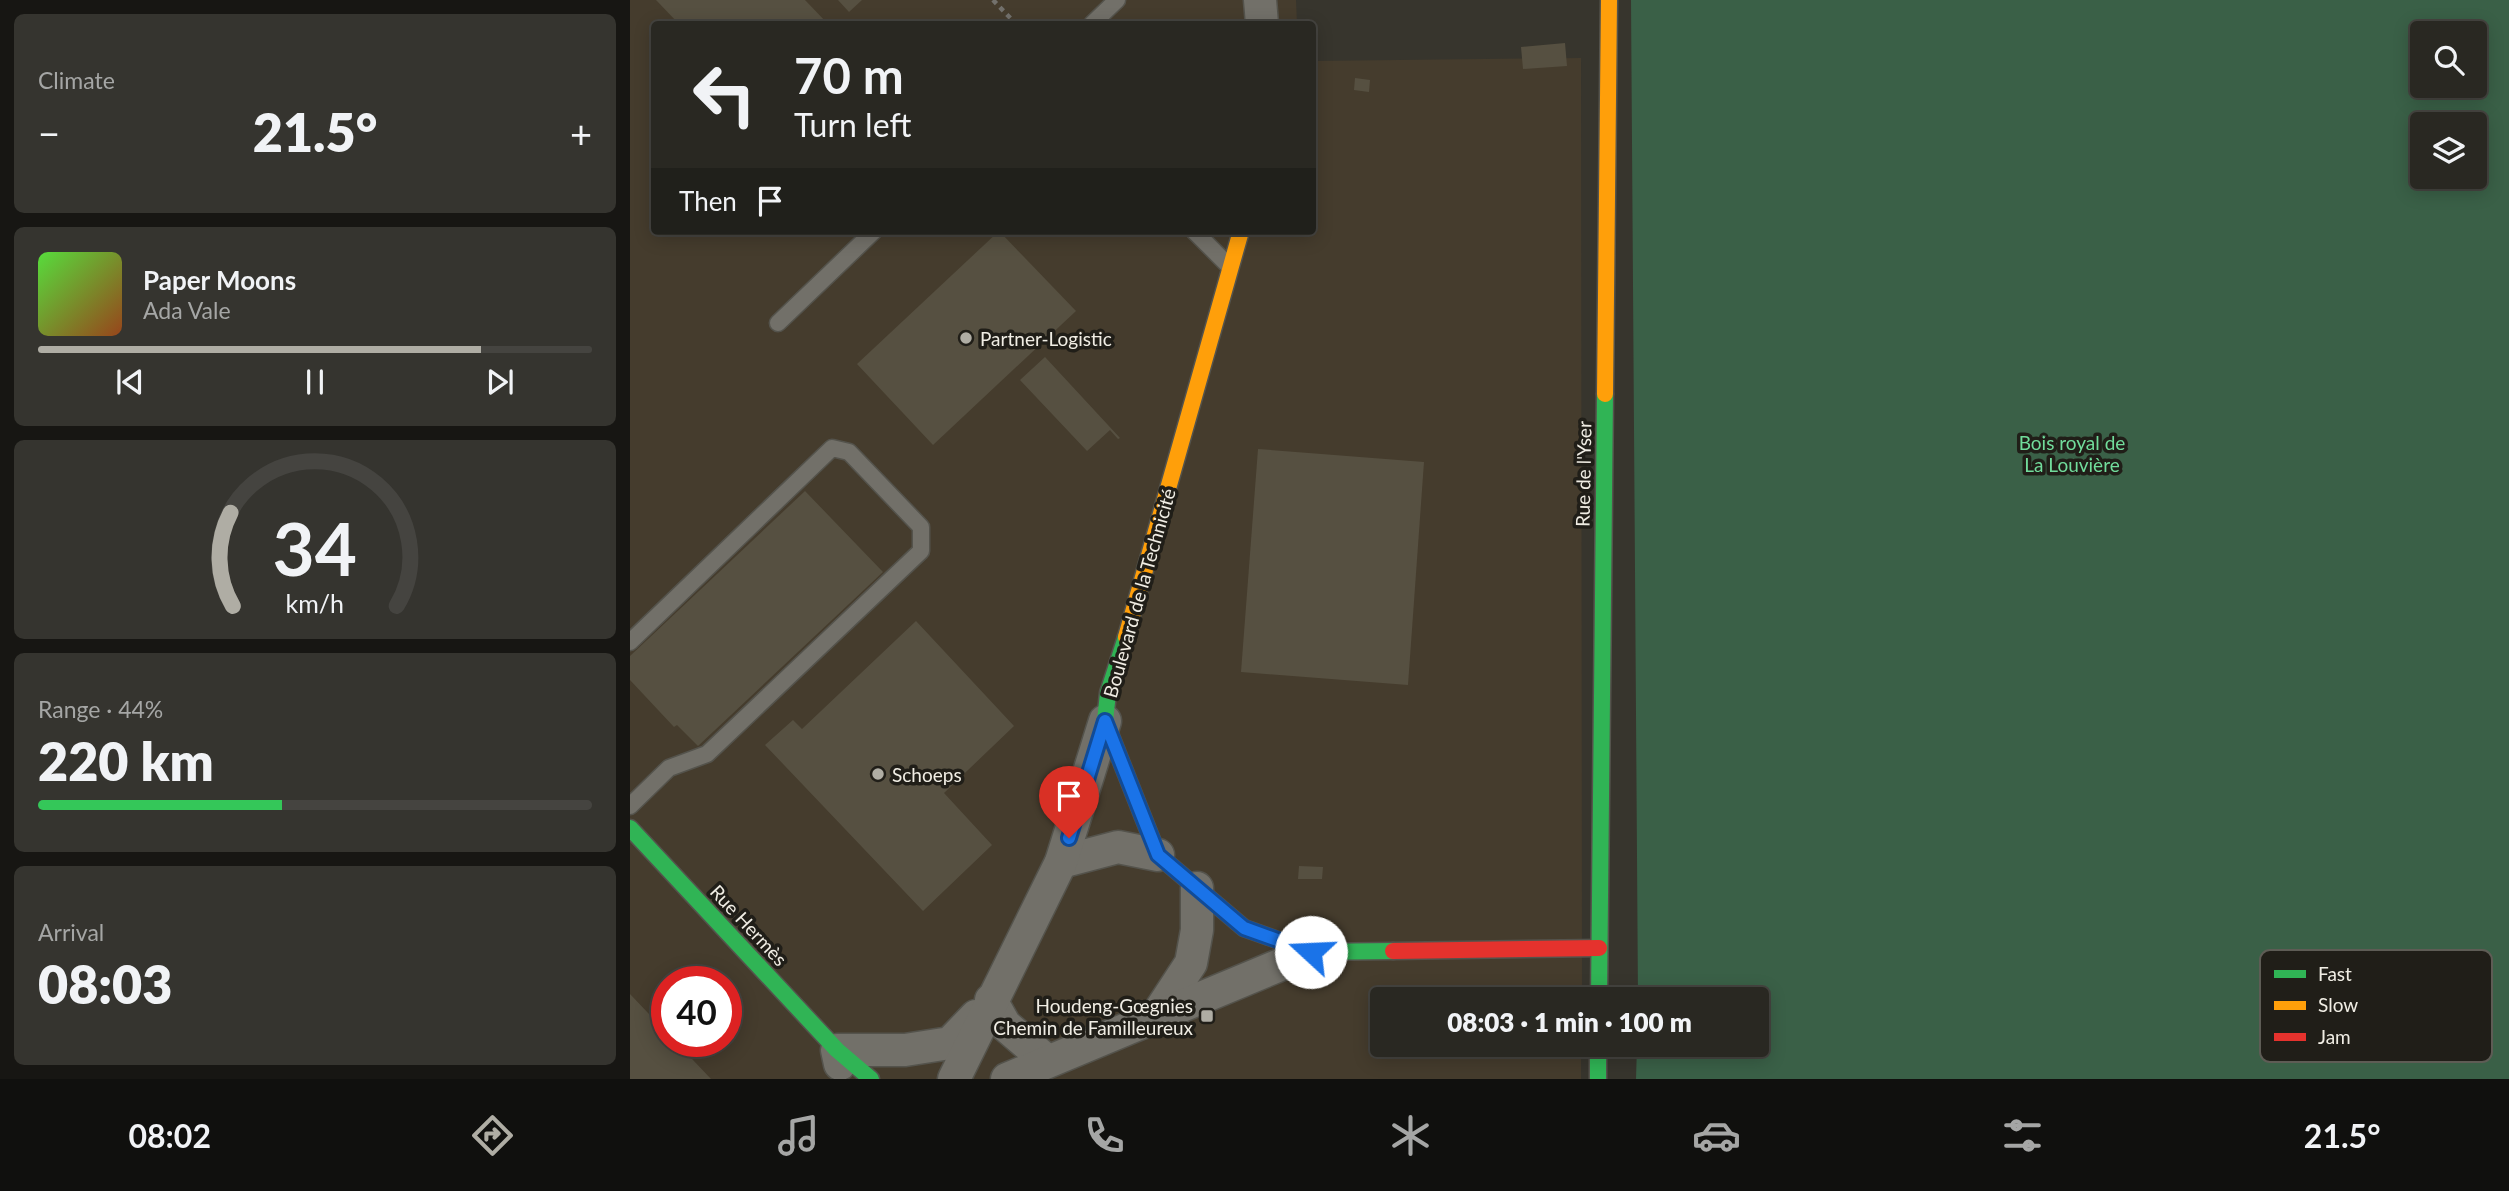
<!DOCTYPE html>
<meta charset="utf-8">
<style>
:root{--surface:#292822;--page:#35342f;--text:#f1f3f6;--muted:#a5a6a5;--line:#454440;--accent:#afada4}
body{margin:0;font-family:Lato,sans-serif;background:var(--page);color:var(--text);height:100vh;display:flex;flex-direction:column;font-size:26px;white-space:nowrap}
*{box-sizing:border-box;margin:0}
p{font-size:23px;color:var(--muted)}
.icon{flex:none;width:38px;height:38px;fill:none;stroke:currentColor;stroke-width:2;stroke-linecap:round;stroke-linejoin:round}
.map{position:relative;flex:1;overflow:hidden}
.side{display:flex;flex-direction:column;gap:14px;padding:14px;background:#171613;width:630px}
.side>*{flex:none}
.banner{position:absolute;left:21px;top:21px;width:665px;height:214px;border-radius:7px;box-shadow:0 4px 18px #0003,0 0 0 2px var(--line);background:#292822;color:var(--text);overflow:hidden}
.buttons{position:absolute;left:1780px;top:21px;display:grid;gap:14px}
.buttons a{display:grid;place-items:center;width:77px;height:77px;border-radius:7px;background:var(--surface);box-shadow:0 4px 18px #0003,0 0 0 2px var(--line);font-size:35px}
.speed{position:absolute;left:21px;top:966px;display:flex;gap:14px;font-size:35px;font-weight:700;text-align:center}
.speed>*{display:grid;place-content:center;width:91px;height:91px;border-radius:50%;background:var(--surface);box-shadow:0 4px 18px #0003,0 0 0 2px var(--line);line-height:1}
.speed .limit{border:10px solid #d22;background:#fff;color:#111}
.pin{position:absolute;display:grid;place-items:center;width:60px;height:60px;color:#fff;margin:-72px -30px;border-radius:50% 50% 50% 0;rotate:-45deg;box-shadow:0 0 7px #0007}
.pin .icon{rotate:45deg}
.me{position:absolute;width:77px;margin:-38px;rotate:290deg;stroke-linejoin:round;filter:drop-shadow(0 0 5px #0008)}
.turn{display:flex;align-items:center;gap:24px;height:147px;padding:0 28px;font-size:32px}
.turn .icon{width:91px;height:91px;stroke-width:2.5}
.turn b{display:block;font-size:49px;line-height:60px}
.then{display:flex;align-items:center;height:66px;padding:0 28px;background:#0003;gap:14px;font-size:26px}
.big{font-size:52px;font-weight:800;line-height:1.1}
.side .tile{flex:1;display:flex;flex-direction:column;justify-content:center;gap:10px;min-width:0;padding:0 24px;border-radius:10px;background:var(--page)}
.side .dial{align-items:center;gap:0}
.dial svg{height:182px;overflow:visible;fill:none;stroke:var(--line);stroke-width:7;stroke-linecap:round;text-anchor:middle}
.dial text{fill:var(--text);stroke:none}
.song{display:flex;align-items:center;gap:21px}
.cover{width:84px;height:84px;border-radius:10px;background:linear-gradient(135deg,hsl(110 70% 55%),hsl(20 70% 35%))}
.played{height:7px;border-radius:4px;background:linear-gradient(90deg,var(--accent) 80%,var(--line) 80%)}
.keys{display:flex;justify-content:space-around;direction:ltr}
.heat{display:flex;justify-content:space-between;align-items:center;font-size:38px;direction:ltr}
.charge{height:10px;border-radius:5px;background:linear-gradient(90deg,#34c759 44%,var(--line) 0)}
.trip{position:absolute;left:740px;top:987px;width:399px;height:70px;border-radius:7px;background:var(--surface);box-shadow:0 4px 18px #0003,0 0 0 2px var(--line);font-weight:800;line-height:70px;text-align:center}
.tabs{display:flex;height:112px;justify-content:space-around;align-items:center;background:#10100e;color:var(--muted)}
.tabs .icon{width:49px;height:49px}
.tabs .on{color:var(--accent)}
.tabs b{font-size:32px;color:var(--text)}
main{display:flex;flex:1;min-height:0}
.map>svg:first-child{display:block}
.industrial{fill:#453c2d;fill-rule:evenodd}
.green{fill:#3a6047;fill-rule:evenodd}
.building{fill:#565041}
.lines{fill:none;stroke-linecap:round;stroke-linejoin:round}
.lane-casing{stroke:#54534c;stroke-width:19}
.street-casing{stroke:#54534c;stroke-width:35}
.fast-casing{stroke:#54534c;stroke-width:19}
.slow-casing{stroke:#54534c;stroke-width:19}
.jam-casing{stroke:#54534c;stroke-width:19}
.path{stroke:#73716c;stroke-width:4.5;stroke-dasharray:5 5;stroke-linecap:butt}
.lane{stroke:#727069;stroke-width:16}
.street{stroke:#727069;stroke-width:32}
.fast{stroke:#30b455;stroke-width:16}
.slow{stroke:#ff9f0a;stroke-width:16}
.jam{stroke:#e5322d;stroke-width:16}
.route-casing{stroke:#114b97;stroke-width:18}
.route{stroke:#1a73e8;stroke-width:12}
.poi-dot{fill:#afada4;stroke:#201e18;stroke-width:2.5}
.labels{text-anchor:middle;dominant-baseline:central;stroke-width:7;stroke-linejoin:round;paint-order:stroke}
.poi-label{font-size:19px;fill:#f0ede4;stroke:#201e18;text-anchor:start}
.park-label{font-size:19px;fill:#71dc9b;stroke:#201e18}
.street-label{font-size:19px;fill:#f0ede4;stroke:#201e18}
.key{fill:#201e18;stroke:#5e5c55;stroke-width:2}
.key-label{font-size:19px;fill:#f0ede4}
</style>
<main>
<section class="side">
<div class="tile"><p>Climate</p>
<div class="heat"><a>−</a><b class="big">21.5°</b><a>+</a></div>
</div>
<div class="tile">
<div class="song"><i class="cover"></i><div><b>Paper Moons</b><p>Ada Vale</p></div></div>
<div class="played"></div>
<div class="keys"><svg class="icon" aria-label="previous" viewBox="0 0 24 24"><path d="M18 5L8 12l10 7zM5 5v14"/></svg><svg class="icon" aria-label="pause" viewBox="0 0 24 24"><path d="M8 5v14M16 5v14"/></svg><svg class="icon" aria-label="next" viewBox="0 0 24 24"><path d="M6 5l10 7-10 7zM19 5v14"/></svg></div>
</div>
<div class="tile dial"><svg viewBox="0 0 100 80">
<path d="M14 69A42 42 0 1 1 86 69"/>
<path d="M14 69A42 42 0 0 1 13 28" stroke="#afada4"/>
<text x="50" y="56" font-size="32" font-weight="700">34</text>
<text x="50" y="72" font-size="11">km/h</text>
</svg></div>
<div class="tile"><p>Range · 44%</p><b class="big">220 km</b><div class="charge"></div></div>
<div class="tile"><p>Arrival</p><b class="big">08:03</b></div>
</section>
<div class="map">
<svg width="1879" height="1079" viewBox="0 0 1879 1079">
<rect width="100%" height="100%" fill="#37352d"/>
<path class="industrial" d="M0 0H666L667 24H24V231H682L683 61 951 58 952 999H752V1045H951V1079H0ZM37 982H96V1041H37Z"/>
<path class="green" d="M1001 0H1879V1079H1006L1007 1045H1127V999H1008ZM1792 33H1844V86H1792ZM1792 124H1844V177H1792Z"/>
<g class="building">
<polygon points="26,0 175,0 198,24 49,24"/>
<polygon points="208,0 232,0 219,12"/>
<polygon points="935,43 937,66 893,69 891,47"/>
<polygon points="725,78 740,80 739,92 724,90"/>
<polygon points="369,231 446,311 303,445 227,364"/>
<polygon points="415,357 490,438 488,439 480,430 457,451 390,380"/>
<polygon points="628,449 794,462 778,685 611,672"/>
<polygon points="175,491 253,572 68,746 47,725 44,727 0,680 0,656"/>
<polygon points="286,621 384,726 314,793 362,845 293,911 135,745 163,720 172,729"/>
<polygon points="669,866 693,867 692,879 668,879"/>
<polygon points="0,994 37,1033 37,1041 45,1041 81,1079 0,1079"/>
</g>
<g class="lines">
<g class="lane-casing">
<g id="lane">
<polyline points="462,24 487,0"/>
<polyline points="564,231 600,267"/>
<polyline points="148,323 244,231"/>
<polyline points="0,642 202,448 219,452 291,527 291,551 77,754 39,768 0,806"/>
</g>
</g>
<g class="street-casing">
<g id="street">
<polyline points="630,0 632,24"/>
<polyline points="431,862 488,847 528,855"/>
<polyline points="361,1000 375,1025 417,1061"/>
<polyline points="527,1015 561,963 567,930 567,888"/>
<polyline points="210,1064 207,1050 275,1050 320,1043 346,1016"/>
<polyline points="324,1079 431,862 475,721"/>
<polyline points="377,1079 681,952"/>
</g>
</g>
<g class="fast-casing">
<g id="fast">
<polyline points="496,637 478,693 475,721 528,855 614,928 681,952 763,951"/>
<polyline points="0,828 207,1050 241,1079"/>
<polyline points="969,999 975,394"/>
<polyline points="968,1045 968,1079"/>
</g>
</g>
<g class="slow-casing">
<g id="slow">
<polyline points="975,394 979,0"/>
<polyline points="496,637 611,231"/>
</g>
</g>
<g class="jam-casing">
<polyline id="jam" points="763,951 969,948"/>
</g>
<polyline class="path" points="363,0 386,24"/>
<use href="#lane" class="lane"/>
<use href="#street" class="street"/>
<use href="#fast" class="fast"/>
<use href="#slow" class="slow"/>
<use href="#jam" class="jam"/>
</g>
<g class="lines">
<g class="route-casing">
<polyline id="route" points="439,838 475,721 528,855 614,928 681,952"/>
</g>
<use href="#route" class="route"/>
</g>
<g class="poi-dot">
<circle cx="336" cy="338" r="7"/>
<circle cx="248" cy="774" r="7"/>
<rect x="570" y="1009" width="14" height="14" rx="3.5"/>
</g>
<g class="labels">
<g class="poi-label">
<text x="350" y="338">Partner-Logistic</text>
<text x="262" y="774">Schoeps</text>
<text x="563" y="1005" text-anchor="end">Houdeng-Gœgnies<tspan x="563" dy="22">Chemin de Familleureux</tspan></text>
</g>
<g class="park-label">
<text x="1442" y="442">Bois royal de<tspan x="1442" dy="22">La Louvière</tspan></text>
</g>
<g class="street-label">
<text transform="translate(953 474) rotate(-89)">Rue de l'Yser</text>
<text transform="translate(509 593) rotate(-74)">Boulevard de la Technicité</text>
<text transform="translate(119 925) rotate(47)">Rue Hermès</text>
</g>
</g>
<rect x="1630" y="950" width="232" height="112" rx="10" class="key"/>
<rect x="1644" y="970" width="32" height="8" fill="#30b455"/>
<rect x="1644" y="1001" width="32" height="9" fill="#ff9f0a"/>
<rect x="1644" y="1033" width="32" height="8" fill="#e5322d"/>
<g class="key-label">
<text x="1688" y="981">Fast</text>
<text x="1688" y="1012">Slow</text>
<text x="1688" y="1044">Jam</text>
</g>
</svg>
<div class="buttons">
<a><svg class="icon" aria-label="search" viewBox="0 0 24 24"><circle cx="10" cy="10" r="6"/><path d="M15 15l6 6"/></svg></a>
<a><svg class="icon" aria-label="layers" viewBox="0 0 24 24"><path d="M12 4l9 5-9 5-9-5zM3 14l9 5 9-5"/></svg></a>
</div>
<div class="speed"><div class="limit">40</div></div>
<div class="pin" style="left:439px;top:838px;background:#d93025"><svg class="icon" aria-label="arrive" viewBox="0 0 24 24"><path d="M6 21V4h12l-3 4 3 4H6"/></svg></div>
<svg class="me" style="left:681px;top:952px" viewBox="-20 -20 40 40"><circle r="19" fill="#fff"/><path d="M0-13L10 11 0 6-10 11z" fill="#1a73e8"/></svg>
<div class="trip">08:03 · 1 min · 100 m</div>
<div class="banner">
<div class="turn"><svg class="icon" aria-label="left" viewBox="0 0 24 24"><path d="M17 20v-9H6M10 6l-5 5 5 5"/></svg><div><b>70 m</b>Turn left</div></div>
<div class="then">Then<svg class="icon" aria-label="arrive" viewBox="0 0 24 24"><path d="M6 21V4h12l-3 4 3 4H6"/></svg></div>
</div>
</div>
</main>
<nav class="tabs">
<b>08:02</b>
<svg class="icon on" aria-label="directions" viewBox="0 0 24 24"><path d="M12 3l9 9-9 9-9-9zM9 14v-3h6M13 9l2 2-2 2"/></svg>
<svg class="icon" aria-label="music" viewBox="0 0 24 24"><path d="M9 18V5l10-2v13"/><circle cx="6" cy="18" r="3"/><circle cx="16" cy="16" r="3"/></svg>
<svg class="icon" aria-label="phone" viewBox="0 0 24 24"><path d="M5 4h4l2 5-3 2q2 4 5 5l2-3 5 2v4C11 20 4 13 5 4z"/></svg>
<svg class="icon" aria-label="climate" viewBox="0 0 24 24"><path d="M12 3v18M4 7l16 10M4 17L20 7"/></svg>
<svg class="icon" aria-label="car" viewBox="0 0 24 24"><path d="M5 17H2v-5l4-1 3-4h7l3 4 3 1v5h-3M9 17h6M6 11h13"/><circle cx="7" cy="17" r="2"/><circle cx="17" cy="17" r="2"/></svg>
<svg class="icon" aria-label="filters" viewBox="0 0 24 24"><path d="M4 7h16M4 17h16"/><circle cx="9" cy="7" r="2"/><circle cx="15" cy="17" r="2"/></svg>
<b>21.5°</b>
</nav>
